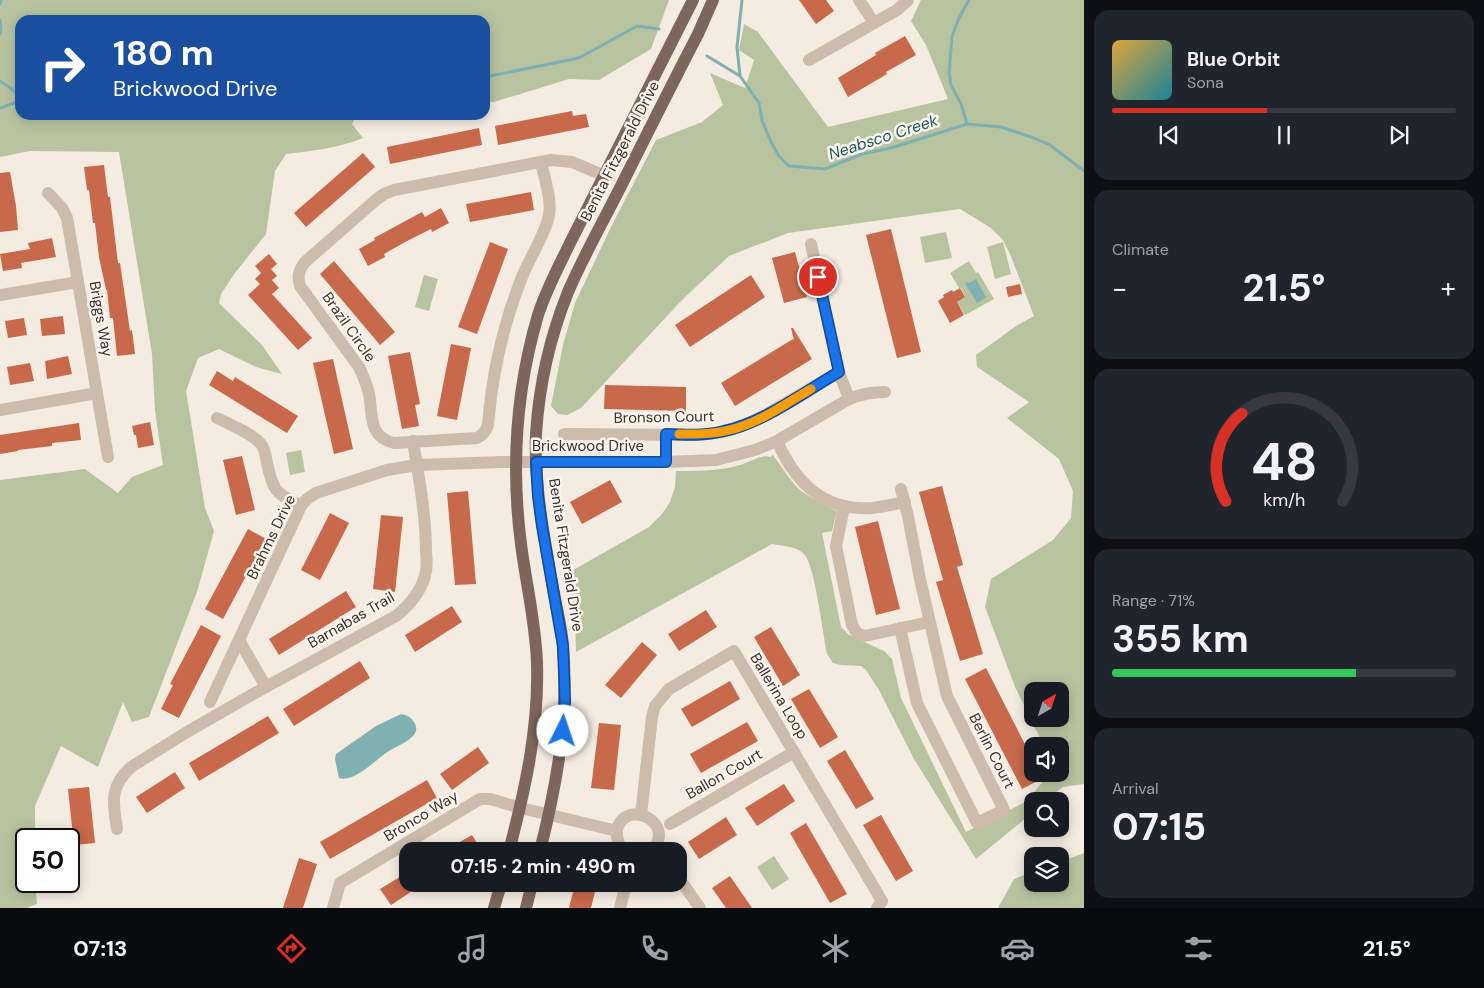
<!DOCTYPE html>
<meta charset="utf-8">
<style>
:root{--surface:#171b24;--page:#20242c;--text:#f1f3f6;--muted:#9ea1a6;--line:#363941;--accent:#d93025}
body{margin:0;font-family:"DM Sans",sans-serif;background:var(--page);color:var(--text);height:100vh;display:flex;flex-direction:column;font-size:19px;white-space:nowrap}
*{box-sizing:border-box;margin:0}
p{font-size:16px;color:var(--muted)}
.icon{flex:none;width:28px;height:28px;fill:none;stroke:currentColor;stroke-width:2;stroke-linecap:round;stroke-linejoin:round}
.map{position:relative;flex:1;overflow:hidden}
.details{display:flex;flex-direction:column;gap:10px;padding:10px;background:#0d0f14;width:400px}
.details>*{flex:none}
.top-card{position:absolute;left:15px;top:15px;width:475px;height:105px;border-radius:15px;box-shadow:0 2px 12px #0003;background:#1a4fa0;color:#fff;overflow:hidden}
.needle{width:32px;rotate:39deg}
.buttons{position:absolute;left:1024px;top:682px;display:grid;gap:10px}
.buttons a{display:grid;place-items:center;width:45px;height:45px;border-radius:10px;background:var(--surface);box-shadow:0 2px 12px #0003;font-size:25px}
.speed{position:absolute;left:15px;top:828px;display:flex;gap:10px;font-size:25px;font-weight:700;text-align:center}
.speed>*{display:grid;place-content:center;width:65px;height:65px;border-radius:50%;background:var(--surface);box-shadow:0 2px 12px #0003;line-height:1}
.speed .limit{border:2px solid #111;border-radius:8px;background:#fff;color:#111}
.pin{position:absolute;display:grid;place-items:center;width:42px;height:42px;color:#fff;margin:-21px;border:2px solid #fff;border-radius:50%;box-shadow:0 1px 5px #0007}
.me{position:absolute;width:55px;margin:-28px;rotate:4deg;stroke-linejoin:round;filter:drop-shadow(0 0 4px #0008)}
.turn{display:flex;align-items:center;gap:18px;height:105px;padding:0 15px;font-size:22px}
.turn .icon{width:65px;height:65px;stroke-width:2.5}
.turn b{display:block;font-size:35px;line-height:42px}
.big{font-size:38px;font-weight:700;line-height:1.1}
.details .tile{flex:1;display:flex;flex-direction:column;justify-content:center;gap:8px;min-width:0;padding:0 18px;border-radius:15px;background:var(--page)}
.details .dial{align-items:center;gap:0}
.dial svg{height:130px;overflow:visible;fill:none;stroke:var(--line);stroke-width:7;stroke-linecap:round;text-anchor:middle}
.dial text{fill:var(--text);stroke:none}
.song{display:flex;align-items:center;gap:15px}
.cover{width:60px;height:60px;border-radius:8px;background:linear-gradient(135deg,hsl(40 70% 55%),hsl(190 70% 35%))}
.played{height:5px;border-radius:2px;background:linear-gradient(90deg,var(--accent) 45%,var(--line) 45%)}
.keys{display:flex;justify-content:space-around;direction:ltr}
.heat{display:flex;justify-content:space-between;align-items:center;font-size:28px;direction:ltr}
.charge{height:8px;border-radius:4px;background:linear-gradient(90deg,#34c759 71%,var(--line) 0)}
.trip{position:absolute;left:399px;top:842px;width:288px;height:50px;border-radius:15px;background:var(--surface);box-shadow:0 2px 12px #0003;font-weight:700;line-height:50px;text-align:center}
.tab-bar{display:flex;height:80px;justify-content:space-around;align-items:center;background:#090b0e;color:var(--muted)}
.tab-bar .icon{width:35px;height:35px}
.tab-bar .selected{color:var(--accent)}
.tab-bar b{font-size:22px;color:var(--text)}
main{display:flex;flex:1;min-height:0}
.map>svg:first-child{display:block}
.green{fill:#b8c4a0;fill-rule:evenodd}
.water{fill:#7fb0b2}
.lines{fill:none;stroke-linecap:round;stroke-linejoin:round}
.stream{stroke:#7fb0b2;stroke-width:3}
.building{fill:#c8694b}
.minor{stroke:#cdbbac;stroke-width:12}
.major{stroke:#7d675c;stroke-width:12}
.route-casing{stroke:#114b97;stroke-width:12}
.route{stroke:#1a73e8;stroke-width:9}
.slow{stroke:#f59e0b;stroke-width:9}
.labels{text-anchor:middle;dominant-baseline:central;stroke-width:5;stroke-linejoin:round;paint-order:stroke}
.street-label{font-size:15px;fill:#3b302b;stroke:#fbf5ee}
.water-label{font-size:16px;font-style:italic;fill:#1f5a5e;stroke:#fbf5ee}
</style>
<main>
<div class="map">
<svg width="1084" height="908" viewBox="0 0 1084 908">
<rect width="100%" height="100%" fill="#f4ebe1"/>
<g class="green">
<path d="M0 0H669L651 49 599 80 569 79 494 102 485 103V20H20V115H358H357L352 124 363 138C339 148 311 151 286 154L275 171 266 234 235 273 221 294 219 303 262 345 282 374 256 367 219 349 198 358 186 391 205 508 214 531 197 592 149 717 132 722 123 702 98 767 61 746 35 806V839H26V881H35L37 904 27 908H0V480L85 469 118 493 132 477 163 465 155 411 152 354 119 152 30 151 0 157Z"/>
<path d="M921 0H1084V784L1063 787 1044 801H1032V813L976 859 914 759 879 690 866 670 861 666 841 665 833 663 827 654C823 635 815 567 805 555 797 546 783 546 772 544L576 652 575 619 568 573 649 527 662 514 670 502 675 487 676 471C697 471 720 471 740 465 750 462 761 454 770 457L773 455C782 467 790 481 801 491 812 499 825 505 837 511L832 531 822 533 841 627 849 635 884 651 892 659 901 698 966 832 1027 801 1049 774H1060V746H1044L1015 687 985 607 991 579 1053 540 1071 518 1073 491 1059 459 1007 418 1029 402 977 367 976 355 1016 326 1034 316 1010 254 1003 240 991 228 960 209 788 233 729 256 683 299 581 408 567 415 558 414 551 406 563 345 575 303 611 227 656 140 702 122 723 105 710 73 745 88 754 60 739 50 744 24 758 32 828 127 948 99 926 45 911 21ZM1032 691H1060V719H1032Z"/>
<polygon points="946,232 952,258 925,263 920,237"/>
<polygon points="1003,242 1011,274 995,279 987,247"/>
<polygon points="969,261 976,273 978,272 994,299 965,315 957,302 965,297 961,288 959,288 950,273"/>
<polygon points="424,275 438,279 429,311 415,307"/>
<polygon points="301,450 305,472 290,475 286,453"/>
<polygon points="1084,853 1084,908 998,908 1014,879 1032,872 1032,884 1060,884 1060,862"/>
<polygon points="774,856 789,879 772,890 757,867"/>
</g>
<g class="water">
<polygon points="976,279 986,297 977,303 965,283 967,282 969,283"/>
<path d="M401 714C407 715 411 717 414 722 424 737 398 745 389 751 377 758 355 783 339 778L335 759 336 754 376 726Z"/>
</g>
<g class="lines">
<g class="stream">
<polyline points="0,4 1,0"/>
<polyline points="0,20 1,29 0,34"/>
<polyline points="707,56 740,76 759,103 762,120 771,142 779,156 789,166 825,169 862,154 891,148 967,124 1001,127 1034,138 1050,145 1084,171"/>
<polyline points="740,76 737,47 742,0"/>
<polyline points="485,77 579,58 637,26 659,29"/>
<polyline points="0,81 13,90 20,98"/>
<polyline points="0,108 20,101"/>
<polyline points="967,124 961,104 951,85 949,73 952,36 959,18 969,0"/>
</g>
</g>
<g class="building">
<polygon points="799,0 826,0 834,11 816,24"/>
<polygon points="905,36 916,55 886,72 887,74 848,97 838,78 876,55 875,53"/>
<polygon points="572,111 573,116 586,114 589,127 498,145 495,126"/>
<polygon points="479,128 482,145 390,164 387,147"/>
<polygon points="363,153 375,167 306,227 294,213"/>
<polygon points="104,165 108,197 110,197 118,263 120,263 130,331 132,330 135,354 117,356 113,318 110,318 107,290 106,290 99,257 95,223 93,223 89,190 87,190 84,167"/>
<polygon points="10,172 16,206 18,230 0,232 0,173"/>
<polygon points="531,192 534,210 470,222 466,204"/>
<polygon points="441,208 449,223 432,232 431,229 407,241 384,254 385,257 368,266 359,249 375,240 374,238 422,212 425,217"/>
<polygon points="891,229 921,352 897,358 866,235"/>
<polygon points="52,238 56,257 21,263 22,268 3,271 0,254 30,249 28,243"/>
<polygon points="490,242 508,249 477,334 458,327"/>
<polygon points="795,252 807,297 784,303 772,258"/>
<polygon points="269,254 277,264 271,269 277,276 272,280 279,288 272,294 312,338 298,350 248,295 260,284 255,279 261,273 255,266"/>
<polygon points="334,261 395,332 380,345 320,274"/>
<polygon points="751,275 765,297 690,347 675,325"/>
<polygon points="1020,284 1022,294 1008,297 1006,287"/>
<polygon points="960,288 965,297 957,302 964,315 950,323 938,301 944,297 943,295 952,290 953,292"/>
<polygon points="63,316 65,334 42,336 40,319"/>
<polygon points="24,318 27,335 8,338 5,321"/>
<polygon points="791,328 793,328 812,359 735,406 721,383 793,339 794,340"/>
<polygon points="451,344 471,348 457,420 437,416"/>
<polygon points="410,352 420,404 415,405 419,426 402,429 388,356"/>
<polygon points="68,356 72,374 47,379 45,361"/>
<polygon points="333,359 353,449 334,454 313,363"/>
<polygon points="30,363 34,381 10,385 7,367"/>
<polygon points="217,371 233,381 235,377 298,416 287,433 209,385"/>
<polygon points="605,385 686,387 686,411 604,409"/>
<polygon points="150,422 154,445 138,448 136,435 134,435 132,426"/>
<polygon points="79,423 81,440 52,443 52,446 18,450 18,451 0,454 0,435"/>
<polygon points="242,456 255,510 236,515 223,460"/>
<polygon points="610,480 622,502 582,524 570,502"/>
<polygon points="942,486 963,565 957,567 983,654 960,661 936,582 943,580 919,492"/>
<polygon points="468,491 476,584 455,585 447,493"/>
<polygon points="330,513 349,523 320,580 301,570"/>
<polygon points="381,515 403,517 395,592 373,589"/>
<polygon points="878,521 900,609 876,615 855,527"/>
<polygon points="248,529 266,539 223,619 205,609"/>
<polygon points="346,591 356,607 279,655 269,639"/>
<polygon points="452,606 462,622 415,652 405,635"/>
<polygon points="706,610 717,627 679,651 668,634"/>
<polygon points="201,625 221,636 179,718 161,709 173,685 170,684"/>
<polygon points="771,627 800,675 783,686 754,637"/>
<polygon points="642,642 657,655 621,698 605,685"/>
<polygon points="360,661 370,678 294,726 283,709"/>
<polygon points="986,668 1032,758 1032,774 1051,774 1022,789 965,679"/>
<polygon points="730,681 740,699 692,727 681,709"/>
<polygon points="809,689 838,737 820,748 791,699"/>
<polygon points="268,716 279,733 199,781 189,763"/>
<polygon points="747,722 758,741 701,773 690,754"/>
<polygon points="599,723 621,725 614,790 591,788"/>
<polygon points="478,747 489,763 452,790 440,774"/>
<polygon points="845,750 874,799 856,809 827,761"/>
<polygon points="175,772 185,788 147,813 136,797"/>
<polygon points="427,780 437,798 330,859 320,842"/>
<polygon points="784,784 795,801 757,826 745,808"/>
<polygon points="89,787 95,843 74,845 68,789"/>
<polygon points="881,815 913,871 896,881 863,825"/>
<polygon points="726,817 737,835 699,859 688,842"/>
<polygon points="806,823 847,894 830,903 790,833"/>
<polygon points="472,835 482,851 444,851"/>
<polygon points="299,858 317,864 303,908 283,908"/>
<polygon points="408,872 408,884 423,884 391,905 380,889"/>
<polygon points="730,876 752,908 726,908 712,888"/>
<polygon points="575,884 597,884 591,908 569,908"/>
</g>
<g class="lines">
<g class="minor">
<polyline points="859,0 874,23"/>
<polyline points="809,60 897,10 908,0"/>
<path d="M541 162C544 178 552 198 549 215 546 233 529 259 522 277 503 325 492 374 488 425 486 431 483 435 477 438L394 443C368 437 373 415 369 394 367 384 363 376 359 367L300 286C297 276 299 270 305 262L377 199 384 194 394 190 551 160 572 162 605 176"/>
<polyline points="48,193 62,208 67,218 108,457"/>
<polyline points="811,244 839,372 849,399"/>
<polyline points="0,295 78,282"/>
<polyline points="0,410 97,393"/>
<path d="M217 418C229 424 253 434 261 444 265 449 266 457 267 463 273 492 276 493 301 506"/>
<polyline points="564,434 697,435 723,432 740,427 757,420 839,372"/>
<polyline points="666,434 666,462"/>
<path d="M777 441C795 482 823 511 871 508 882 507 894 504 905 502"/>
<polyline points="844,507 836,546 852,625 857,633 865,636 929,622"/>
<polyline points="900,628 917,703 977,823 1004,810 947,696 920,579 908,516 901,489"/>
<polyline points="239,640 266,687"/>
<path d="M210 702 301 506 307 499 316 493 387 470 417 465 501 462H666L716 460 755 450 777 441 849 399C861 394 872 392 885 392"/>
<polyline points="641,815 652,717 655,706 669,689 734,651 882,901 877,908"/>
<polyline points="670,824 794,752"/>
<path d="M117 829C113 803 109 787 131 767L187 732 262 689 396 616C410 605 420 593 425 576 427 569 427 561 426 553 426 516 419 478 413 441"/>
<path d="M625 851C619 846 616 838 617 830 625 796 679 824 651 851"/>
<polyline points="678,877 700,908"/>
<polyline points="333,908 340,883 480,799 490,799 521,808 617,831"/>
<polyline points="620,908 626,884"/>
</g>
<g class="major">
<path d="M509 851C525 790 539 728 537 664 536 624 526 584 521 544 511 467 516 390 538 315 546 290 559 266 570 243L693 0"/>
<path d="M540 851C557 783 569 718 563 647 562 627 556 607 553 588 544 537 534 485 536 434 539 386 550 337 568 292 584 255 604 220 622 184 647 134 672 84 698 34L713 0"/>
<polyline points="494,908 501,884"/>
<polyline points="526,908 532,884"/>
</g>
</g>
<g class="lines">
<g class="route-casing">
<path id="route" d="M563 731 565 701 563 646 542 526 538 496 536 462H666V434C685 435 705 436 724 431 763 423 804 392 839 372L818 277"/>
</g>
<use href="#route" class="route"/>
<path class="slow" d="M679 434C700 434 720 434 740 427 765 419 788 402 811 389"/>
</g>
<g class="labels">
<g class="street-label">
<text transform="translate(620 151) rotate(-63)">Benita Fitzgerald Drive</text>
<text transform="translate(101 319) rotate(80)">Briggs Way</text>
<text transform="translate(349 327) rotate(55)">Brazil Circle</text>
<text transform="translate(664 417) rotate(-1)">Bronson Court</text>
<text x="588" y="446">Brickwood Drive</text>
<text transform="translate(271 537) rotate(-64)">Brahms Drive</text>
<text transform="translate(566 555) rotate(81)">Benita Fitzgerald Drive</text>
<text transform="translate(351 620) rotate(-30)">Barnabas Trail</text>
<text transform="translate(779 696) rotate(59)">Ballerina Loop</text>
<text transform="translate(992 751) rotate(63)">Berlin Court</text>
<text transform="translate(724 774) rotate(-30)">Ballon Court</text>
<text transform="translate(421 816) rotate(-31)">Bronco Way</text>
</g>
<g class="water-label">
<text transform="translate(883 137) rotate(-18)">Neabsco Creek</text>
</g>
</g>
</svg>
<div class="buttons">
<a><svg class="needle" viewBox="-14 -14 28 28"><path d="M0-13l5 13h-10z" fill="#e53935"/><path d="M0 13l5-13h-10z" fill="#9ea1a6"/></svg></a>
<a><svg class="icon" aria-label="sound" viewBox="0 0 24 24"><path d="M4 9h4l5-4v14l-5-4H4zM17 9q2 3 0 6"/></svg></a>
<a><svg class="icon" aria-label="search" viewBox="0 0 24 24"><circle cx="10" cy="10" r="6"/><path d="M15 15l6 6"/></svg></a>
<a><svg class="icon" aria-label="layers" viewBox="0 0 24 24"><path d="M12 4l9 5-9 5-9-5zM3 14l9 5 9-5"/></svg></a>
</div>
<div class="speed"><div class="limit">50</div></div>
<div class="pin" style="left:818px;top:277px;background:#d93025"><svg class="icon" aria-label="arrive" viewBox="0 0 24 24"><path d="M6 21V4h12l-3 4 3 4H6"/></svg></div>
<svg class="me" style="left:563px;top:731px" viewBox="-20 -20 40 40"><circle r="19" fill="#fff"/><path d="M0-13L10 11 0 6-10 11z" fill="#1a73e8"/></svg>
<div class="trip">07:15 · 2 min · 490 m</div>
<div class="top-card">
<div class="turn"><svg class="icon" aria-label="right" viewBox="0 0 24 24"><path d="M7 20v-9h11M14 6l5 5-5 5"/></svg><div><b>180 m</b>Brickwood Drive</div></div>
</div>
</div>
<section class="details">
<div class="tile">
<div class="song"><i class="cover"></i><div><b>Blue Orbit</b><p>Sona</p></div></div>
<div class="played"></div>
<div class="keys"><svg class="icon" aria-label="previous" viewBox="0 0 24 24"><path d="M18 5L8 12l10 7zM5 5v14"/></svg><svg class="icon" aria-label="pause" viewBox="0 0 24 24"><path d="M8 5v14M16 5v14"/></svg><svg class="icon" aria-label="next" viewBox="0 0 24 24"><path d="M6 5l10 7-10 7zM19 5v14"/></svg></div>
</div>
<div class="tile"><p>Climate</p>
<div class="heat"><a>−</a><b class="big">21.5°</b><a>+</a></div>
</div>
<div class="tile dial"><svg viewBox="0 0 100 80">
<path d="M14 69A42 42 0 1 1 86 69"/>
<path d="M14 69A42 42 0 0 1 24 15" stroke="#d93025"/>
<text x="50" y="56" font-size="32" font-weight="700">48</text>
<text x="50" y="72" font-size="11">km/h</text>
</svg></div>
<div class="tile"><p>Range · 71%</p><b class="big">355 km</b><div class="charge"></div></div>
<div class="tile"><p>Arrival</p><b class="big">07:15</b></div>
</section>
</main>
<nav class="tab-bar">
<b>07:13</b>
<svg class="icon selected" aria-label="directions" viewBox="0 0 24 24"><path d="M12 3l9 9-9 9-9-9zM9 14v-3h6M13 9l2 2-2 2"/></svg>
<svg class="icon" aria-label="music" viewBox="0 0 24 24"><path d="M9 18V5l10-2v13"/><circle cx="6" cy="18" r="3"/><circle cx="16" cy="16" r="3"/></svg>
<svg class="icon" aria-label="phone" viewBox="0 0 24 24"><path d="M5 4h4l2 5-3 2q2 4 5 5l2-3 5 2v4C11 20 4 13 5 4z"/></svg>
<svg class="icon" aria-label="climate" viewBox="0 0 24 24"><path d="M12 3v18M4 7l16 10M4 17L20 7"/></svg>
<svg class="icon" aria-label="car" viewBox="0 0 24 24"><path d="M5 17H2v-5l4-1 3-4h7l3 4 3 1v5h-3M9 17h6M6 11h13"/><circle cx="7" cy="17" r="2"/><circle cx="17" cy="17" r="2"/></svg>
<svg class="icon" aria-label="filters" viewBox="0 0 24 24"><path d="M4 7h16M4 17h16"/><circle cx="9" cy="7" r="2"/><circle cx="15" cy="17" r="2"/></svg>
<b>21.5°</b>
</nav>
